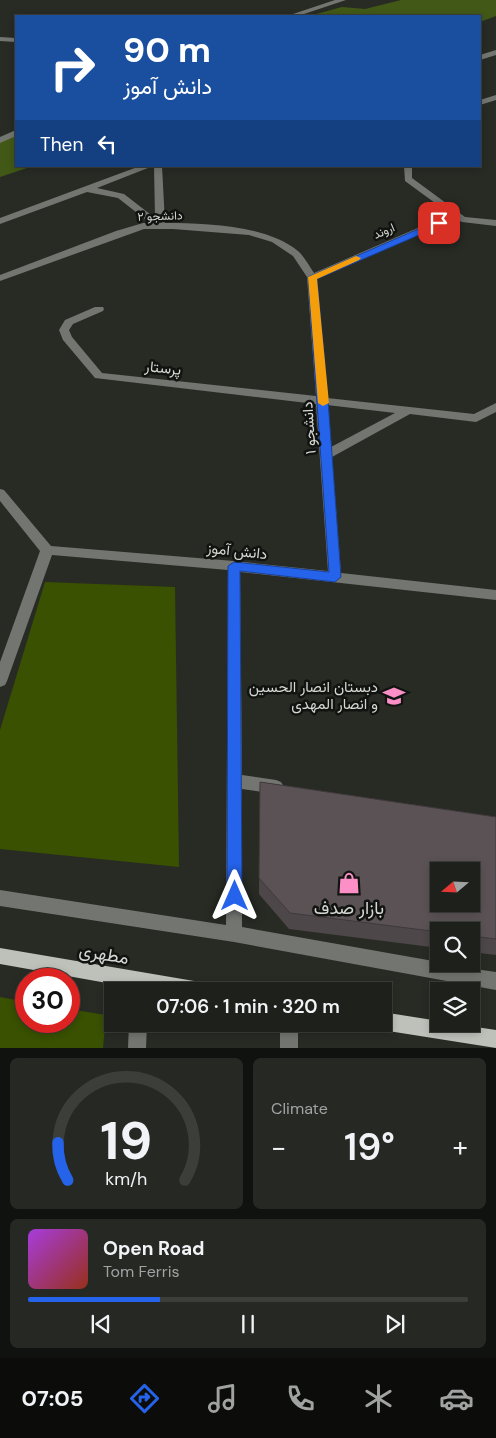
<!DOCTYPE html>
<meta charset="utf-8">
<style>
:root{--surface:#1e201b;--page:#262824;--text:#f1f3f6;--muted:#a1a3a3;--line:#3c3e3a;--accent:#2563eb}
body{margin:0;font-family:"DM Sans",Vazirmatn,sans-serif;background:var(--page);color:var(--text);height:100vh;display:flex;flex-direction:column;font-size:19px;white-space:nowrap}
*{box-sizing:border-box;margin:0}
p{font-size:16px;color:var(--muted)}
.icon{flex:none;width:28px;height:28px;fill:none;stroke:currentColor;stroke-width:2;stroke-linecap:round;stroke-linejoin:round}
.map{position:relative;height:1048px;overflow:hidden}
.panel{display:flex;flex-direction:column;gap:10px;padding:10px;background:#10120f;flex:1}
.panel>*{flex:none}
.guide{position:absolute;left:15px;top:15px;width:466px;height:152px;border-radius:0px;box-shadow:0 2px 8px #0003,0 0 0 1px var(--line);background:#1a4fa0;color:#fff;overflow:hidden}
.needle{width:32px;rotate:251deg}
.tools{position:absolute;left:430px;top:862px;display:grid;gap:10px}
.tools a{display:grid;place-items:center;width:50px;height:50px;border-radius:0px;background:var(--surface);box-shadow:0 2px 8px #0003,0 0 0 1px var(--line);font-size:25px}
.speed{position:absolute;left:15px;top:968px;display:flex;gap:10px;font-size:25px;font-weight:700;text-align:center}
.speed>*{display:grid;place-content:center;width:65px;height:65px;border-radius:50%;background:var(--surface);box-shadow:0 2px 8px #0003,0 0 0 1px var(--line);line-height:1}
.speed .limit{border:8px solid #d22;background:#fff;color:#111}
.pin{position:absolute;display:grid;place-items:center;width:42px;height:42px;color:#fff;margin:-21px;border-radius:10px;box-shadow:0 2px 8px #0006}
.me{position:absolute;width:55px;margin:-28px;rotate:0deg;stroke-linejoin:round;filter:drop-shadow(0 0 4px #0008)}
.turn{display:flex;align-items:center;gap:18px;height:105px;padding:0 25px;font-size:22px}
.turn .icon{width:65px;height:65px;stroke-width:2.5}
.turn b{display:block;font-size:35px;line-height:42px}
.then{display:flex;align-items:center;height:48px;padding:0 25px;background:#0003;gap:10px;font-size:19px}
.big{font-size:38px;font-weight:600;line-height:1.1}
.panel .widget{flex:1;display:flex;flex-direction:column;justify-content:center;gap:8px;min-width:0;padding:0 18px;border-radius:8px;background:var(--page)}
.panel .dial{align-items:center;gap:0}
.dial svg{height:130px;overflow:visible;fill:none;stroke:var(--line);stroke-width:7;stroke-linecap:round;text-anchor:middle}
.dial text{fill:var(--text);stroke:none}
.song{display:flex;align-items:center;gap:15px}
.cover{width:60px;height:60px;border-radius:8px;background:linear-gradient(135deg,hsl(280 70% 55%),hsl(10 70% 35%))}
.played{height:5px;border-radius:2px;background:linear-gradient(90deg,var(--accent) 30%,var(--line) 30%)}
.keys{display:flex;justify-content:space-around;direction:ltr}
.heat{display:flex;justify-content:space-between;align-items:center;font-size:28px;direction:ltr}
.panel .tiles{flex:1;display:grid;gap:10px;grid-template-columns:1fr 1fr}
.widget:last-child{grid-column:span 2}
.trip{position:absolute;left:104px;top:982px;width:288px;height:50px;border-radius:0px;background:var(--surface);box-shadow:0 2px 8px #0003,0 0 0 1px var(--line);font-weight:600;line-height:50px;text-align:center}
.menu{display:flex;height:80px;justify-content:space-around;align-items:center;background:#0c0d0b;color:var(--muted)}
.menu .icon{width:35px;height:35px}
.menu .active{color:var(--accent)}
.menu b{font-size:22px;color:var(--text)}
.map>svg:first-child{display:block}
.green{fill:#395100}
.forest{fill:#415816}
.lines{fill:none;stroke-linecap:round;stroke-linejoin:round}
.minor{fill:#737571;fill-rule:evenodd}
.major{fill:#bec1ba;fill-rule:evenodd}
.wall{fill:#4e474a}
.building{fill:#5b5256;stroke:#40393c;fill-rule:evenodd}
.route{fill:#2563eb;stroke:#184099}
.slow{fill:#f59e0b}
.labels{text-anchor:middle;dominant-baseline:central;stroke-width:5;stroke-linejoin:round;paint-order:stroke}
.far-street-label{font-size:12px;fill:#d5d7d2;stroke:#111310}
.street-label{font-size:15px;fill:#d5d7d2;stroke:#111310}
.poi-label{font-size:15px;fill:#d5d7d2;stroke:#111310;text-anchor:end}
.near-poi-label{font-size:18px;fill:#d5d7d2;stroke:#111310}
.near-street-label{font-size:18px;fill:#d5d7d2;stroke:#111310}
</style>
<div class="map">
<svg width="496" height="1048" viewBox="0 0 496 1048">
<rect width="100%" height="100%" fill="#282b24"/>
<g class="green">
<polygon points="45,582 175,587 179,867 0,849 0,730"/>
<polygon points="0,997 26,1002 26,1021 69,1021 69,1009 106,1015 103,1048 0,1048"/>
</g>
<g class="forest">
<polygon points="401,0 496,0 496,16 480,22 480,16 309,16 342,7 365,9"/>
<polygon points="16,132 16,166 33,166 0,177 0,140"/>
</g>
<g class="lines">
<g class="minor">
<polygon points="335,0 346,0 298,16 287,16"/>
<polygon points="0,37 16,38 16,42 0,41"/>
<polygon points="496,50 496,55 480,60 480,55"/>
<polygon points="496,95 496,100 480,105 480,100"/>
<polygon points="16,130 16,136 0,143 0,137"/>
<path d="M140 166H153L97 188 124 194 155 218 154 166H162L165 223C205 223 266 225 298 251 304 256 309 266 314 273L450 214 405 181 404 166H412V178L465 217 496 220V226L462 222 456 219 317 278 327 398 474 414 496 403V412L476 422 410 414 332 457 341 573 496 590V600L240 572 242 775 276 780 281 782 284 787 281 792 276 794 242 789V927L439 962V964L496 972V990L234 942 0 906V890L226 925 228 570 52 555 7 681 5 685 0 687V662L40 551 0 501V489L4 490 51 546 234 561 328 571 316 404 95 378 63 340 59 330 65 320 95 307H103L104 309 103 311 73 324 69 330 72 337 102 373 316 396 307 277 293 256 272 242 249 235 173 229H144L0 281V275L116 231 143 223H150L118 198 87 192 0 224V218ZM327 405 395 413 331 447Z"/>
<polygon points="129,1024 147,1024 146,1048 128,1048"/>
<rect x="280" y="1024" width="18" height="24"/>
</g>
<g class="major">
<polygon points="0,948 200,982 206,985 209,991 152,991 0,964"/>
<polygon points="382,1012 439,1021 439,1024 456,1024 496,1030 496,1048 382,1030 376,1027 374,1024 382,1024"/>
</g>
</g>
<polygon class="wall" points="260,782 496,817 496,955 471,952 471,931 439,931 439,948 289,929 259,894"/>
<path class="building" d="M260 782 496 817V939L471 936V931L439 932 290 913 259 878ZM439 871H471V904H439Z"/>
<polygon class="route" points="439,220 443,223 442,225 317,279 328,400 341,577 335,582 240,571 242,896 240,901 235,903 229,901 227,896 228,566 234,562 329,572 308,277"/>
<polygon class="slow" points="356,256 361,258 359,260 317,279 329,403 323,406 318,403 308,277"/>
<defs>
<g id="school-bare" transform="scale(1.725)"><path d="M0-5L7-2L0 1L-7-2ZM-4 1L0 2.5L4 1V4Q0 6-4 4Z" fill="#fb8fc6" stroke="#111310" stroke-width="2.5" paint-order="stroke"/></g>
<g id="shop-bare" transform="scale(1.725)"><path d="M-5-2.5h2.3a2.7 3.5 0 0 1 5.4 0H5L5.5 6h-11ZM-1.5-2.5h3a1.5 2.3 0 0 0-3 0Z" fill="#fb8fc6" stroke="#111310" stroke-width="2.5" paint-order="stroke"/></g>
</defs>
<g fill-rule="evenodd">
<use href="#school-bare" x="394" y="696"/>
<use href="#shop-bare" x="349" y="883"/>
</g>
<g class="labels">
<g class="far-street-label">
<text transform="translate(160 216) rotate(-2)">دانشجو ۲</text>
<text transform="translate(384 231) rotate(-23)">اروند</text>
</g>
<g class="street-label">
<text transform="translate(163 368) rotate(6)">پرستار</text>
<text transform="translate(309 428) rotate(-94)">دانشجو ۱</text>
<text transform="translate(237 551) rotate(6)">دانش آموز</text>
</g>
<g class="poi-label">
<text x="378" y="687">دبستان انصار الحسین<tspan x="378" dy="17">و انصار المهدی</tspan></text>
</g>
<g class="near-poi-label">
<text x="349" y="908">بازار صدف</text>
</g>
<g class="near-street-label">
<text transform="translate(104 954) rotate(10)">مطهری</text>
</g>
</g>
</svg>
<div class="tools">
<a><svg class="needle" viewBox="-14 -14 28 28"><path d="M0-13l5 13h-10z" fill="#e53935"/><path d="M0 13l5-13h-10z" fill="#a1a3a3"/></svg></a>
<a><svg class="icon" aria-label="search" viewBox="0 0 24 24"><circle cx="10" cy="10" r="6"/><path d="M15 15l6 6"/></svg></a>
<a><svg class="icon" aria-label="layers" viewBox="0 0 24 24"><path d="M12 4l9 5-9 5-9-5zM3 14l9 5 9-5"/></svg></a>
</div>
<div class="speed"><div class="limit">30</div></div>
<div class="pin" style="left:439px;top:223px;background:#d93025"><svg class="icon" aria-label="arrive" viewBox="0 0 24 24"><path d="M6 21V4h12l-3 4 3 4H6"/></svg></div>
<svg class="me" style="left:235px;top:896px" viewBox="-20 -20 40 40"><path d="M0-17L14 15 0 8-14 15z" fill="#2563eb" stroke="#fff" stroke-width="4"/></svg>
<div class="trip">07:06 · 1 min · 320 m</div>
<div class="guide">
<div class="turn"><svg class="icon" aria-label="right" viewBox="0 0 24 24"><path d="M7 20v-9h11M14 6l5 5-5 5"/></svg><div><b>90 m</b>دانش آموز</div></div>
<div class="then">Then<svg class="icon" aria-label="left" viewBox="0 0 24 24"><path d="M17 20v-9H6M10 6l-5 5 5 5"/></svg></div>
</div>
</div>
<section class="panel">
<div class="tiles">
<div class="widget dial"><svg viewBox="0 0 100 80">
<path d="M14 69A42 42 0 1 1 86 69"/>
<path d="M14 69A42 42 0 0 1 8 46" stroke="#2563eb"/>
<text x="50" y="56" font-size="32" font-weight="700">19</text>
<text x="50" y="72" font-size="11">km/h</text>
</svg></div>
<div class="widget"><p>Climate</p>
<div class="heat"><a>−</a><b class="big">19°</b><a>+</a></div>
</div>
<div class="widget">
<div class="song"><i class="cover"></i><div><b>Open Road</b><p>Tom Ferris</p></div></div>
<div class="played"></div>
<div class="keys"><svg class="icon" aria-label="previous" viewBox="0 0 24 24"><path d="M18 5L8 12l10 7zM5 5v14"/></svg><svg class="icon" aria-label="pause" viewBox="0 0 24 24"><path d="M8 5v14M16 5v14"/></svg><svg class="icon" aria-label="next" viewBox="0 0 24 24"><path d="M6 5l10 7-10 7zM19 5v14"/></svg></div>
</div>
</div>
</section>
<nav class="menu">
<b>07:05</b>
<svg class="icon active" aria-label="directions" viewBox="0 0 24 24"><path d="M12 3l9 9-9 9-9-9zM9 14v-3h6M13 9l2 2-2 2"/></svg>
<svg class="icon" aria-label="music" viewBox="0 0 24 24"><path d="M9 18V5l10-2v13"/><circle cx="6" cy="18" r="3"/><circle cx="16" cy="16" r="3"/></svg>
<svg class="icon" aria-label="phone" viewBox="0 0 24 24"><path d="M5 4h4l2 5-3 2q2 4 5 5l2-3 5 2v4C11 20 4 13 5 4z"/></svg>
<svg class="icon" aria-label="climate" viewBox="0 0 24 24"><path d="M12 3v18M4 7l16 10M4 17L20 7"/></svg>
<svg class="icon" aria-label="car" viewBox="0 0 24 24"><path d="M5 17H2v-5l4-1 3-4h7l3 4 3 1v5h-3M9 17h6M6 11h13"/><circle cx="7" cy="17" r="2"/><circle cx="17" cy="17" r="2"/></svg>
</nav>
